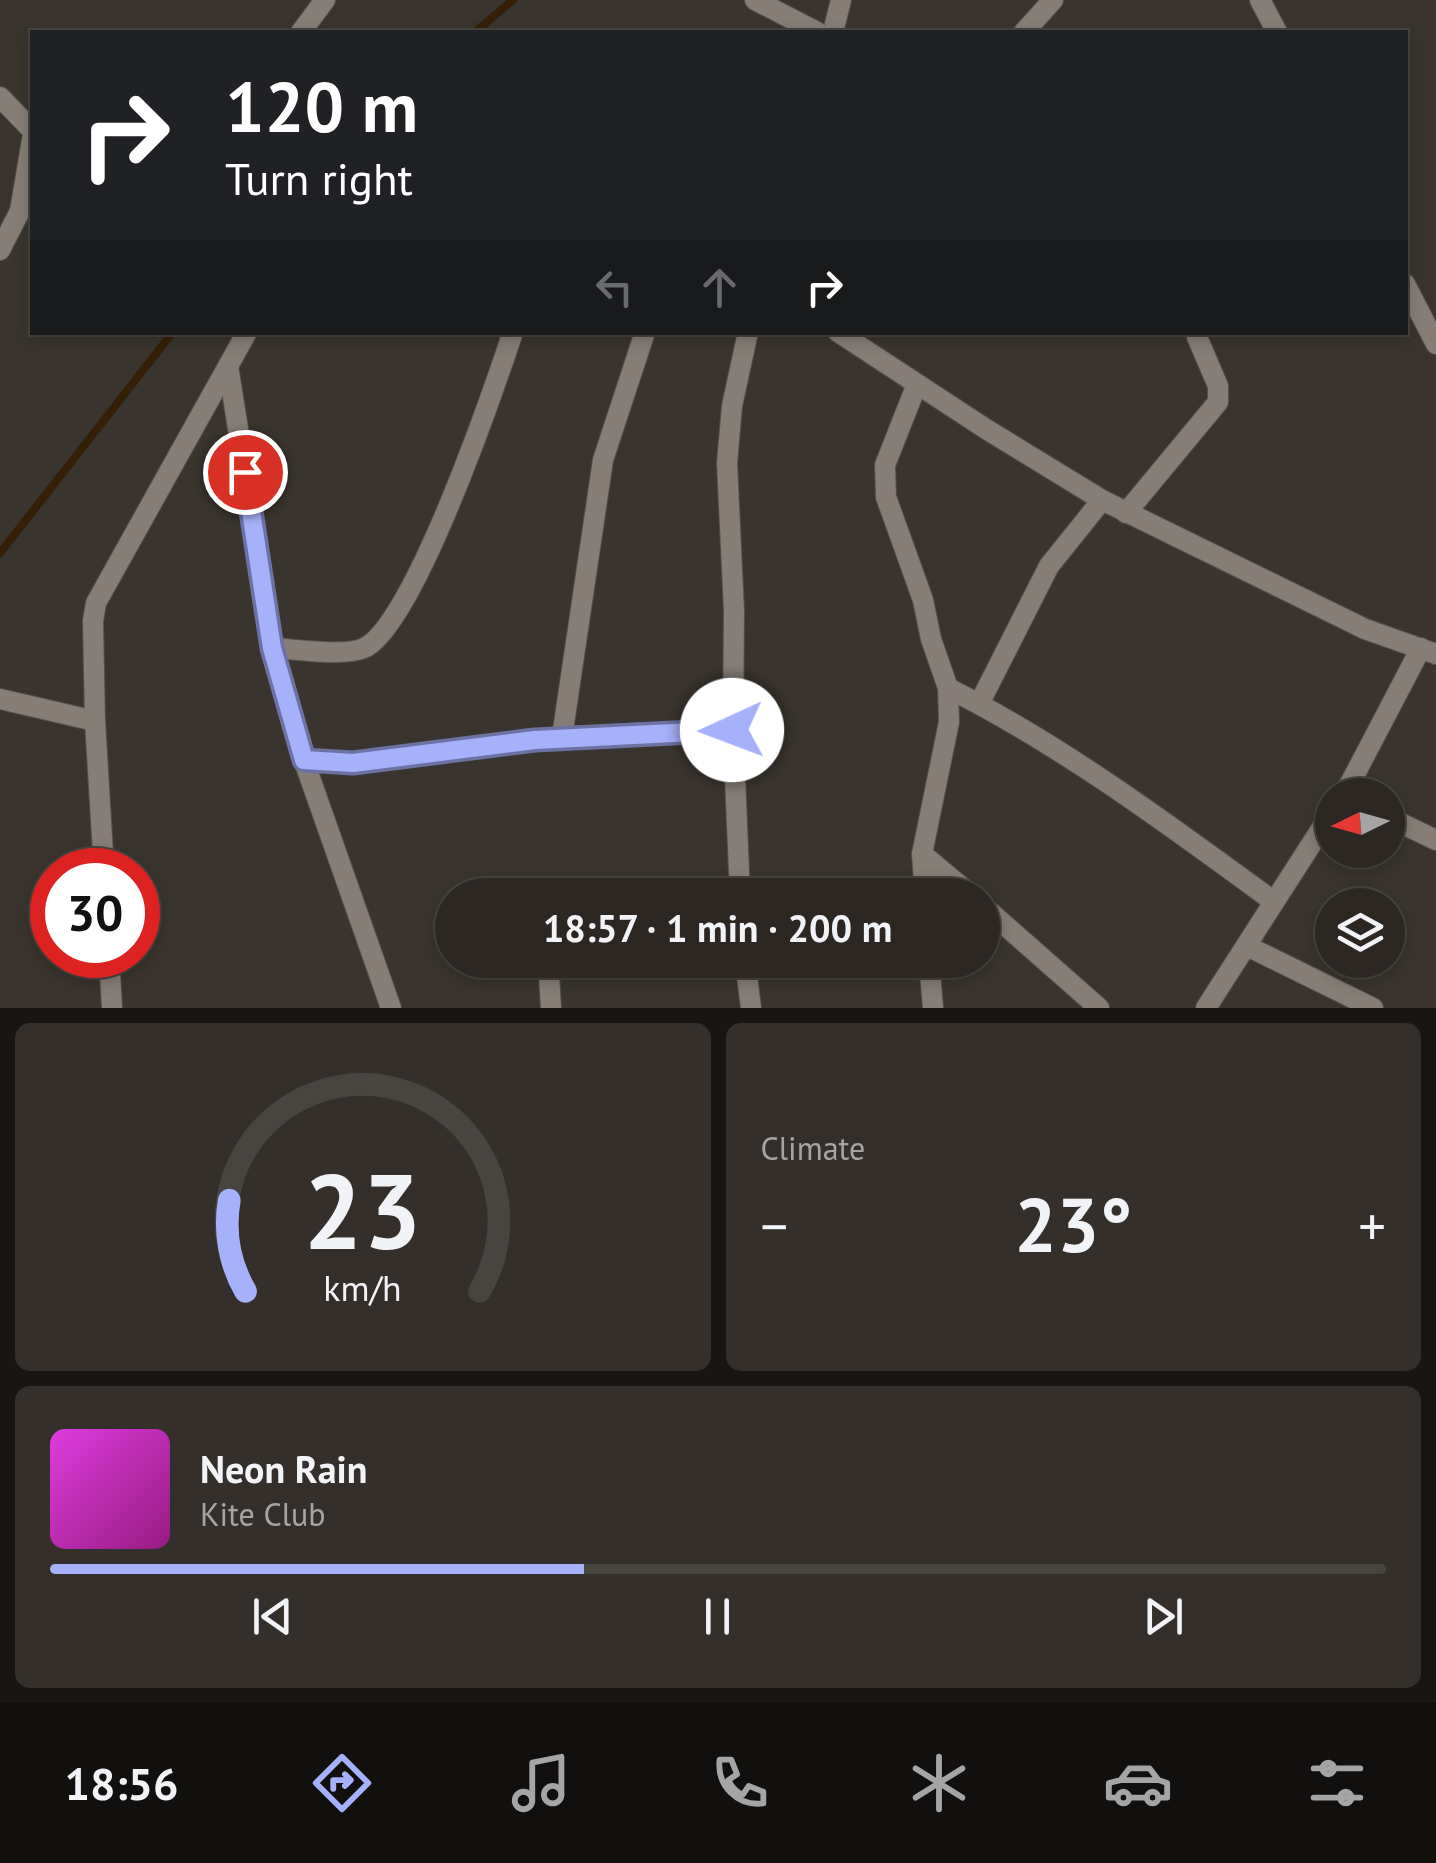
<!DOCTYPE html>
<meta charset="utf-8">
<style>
:root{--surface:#2c2722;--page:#342f2a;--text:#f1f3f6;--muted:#a6a5a5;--line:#484440;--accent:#a6b1fc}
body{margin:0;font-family:"PT Sans",sans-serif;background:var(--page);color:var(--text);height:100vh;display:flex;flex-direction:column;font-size:38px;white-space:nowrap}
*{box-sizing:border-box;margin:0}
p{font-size:32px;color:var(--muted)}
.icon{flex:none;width:55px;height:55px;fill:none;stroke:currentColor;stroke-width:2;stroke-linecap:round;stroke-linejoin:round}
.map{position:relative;height:1008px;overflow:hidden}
.side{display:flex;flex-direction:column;gap:15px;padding:15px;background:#181513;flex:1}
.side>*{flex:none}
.guide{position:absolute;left:30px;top:30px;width:1378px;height:305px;border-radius:0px;box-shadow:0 5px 15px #0003,0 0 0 2px var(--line);background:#202124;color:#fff;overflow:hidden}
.needle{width:65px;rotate:265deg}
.tools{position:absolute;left:1315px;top:778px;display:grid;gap:20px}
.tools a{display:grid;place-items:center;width:90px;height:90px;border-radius:50%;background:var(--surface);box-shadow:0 5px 15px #0003,0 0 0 2px var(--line);font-size:50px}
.speed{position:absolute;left:30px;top:848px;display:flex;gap:20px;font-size:50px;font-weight:700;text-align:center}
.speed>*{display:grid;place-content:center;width:130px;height:130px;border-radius:50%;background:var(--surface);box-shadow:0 5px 15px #0003,0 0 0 2px var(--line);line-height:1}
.speed .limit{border:15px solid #d22;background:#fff;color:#111}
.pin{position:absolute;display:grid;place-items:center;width:85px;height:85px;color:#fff;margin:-42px;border:5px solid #fff;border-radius:50%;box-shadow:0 2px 10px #0007}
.me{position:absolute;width:110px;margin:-55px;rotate:268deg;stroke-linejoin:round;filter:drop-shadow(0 0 8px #0008)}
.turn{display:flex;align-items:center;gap:35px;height:210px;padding:0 30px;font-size:45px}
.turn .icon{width:130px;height:130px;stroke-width:2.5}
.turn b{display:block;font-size:70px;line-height:85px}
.lanes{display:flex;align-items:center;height:95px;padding:0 30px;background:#0003;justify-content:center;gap:50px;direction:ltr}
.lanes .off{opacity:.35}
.big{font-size:75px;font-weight:700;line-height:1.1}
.side .widget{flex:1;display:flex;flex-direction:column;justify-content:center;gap:15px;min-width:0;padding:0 35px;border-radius:15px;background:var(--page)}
.side .dial{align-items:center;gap:0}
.dial svg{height:260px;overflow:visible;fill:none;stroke:var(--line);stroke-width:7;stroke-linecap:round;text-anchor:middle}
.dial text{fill:var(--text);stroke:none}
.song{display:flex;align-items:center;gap:30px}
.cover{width:120px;height:120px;border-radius:15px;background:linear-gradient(135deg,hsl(300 70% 55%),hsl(310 70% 35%))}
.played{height:10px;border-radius:5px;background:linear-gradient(90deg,var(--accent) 40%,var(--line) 40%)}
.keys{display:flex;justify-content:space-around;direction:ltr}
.heat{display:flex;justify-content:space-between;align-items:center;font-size:55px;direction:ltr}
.side .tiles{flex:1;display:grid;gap:15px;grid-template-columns:1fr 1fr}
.widget:last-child{grid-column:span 2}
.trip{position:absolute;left:435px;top:878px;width:565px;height:100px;border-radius:50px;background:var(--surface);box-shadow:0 5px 15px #0003,0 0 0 2px var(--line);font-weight:700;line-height:100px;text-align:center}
.menu{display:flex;height:160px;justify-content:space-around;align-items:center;background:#12100e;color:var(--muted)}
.menu .icon{width:70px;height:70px}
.menu .on{color:var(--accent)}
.menu b{font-size:45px;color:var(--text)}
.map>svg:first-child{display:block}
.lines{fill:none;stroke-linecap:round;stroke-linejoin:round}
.stream{stroke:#352007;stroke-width:8}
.minor-casing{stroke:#55504a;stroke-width:22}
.minor{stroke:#857d76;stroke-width:20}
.route-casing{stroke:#6c73a4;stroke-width:25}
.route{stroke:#a6b1fc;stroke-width:18}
</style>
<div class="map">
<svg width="1436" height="1008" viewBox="0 0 1436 1008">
<rect width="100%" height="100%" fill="#3a342e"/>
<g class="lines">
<g class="stream">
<polyline points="475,32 513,0"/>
<polyline points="0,553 173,332"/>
</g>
<g class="minor-casing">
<g id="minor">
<polyline points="755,0 817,32"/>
<polyline points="1260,0 1277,32"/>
<polyline points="301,32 325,0"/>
<polyline points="833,32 841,0"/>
<polyline points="1024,32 1053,0"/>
<polyline points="0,97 32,130"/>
<polyline points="0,250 20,211 32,140"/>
<polyline points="1405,284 1436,344"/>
<polyline points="838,332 986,429 1102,500 1365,629 1436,654"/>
<polyline points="228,366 273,648 304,761 391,1008"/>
<path d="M917 384 885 465 886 497 923 600 931 639 948 688C1063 746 1169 825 1273 901"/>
<polyline points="1126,513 1218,402 1218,386 1197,337"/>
<path d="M273 648C295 649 344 657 364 648 413 627 494 389 513 332"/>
<polyline points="0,699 95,721"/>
<polyline points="979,704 1049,566 1102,500"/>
<polyline points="562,737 603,460 645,332"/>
<polyline points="304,761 353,763 562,737 733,730"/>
<polyline points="1344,795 1421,648"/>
<polyline points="1388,817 1436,840"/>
<polyline points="922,854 971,895"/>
<polyline points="104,870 95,721 93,621 96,603 247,332"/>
<polyline points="740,895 733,730 734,611 727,463 732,406 748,332"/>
<polyline points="925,895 922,854 949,722 948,688"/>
<polyline points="982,905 1099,1008"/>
<polyline points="1247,946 1373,1008"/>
<polyline points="109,955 112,1008"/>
<polyline points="745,960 751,1008"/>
<polyline points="929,960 933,1008"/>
<polyline points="551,1008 549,975 554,967 618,960"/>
<polyline points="1206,1008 1332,812"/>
</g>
</g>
<use href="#minor" class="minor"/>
</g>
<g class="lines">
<g class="route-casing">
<polyline id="route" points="245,472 272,648 304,760 353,763 535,740 732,730"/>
</g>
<use href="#route" class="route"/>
</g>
</svg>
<div class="tools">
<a><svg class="needle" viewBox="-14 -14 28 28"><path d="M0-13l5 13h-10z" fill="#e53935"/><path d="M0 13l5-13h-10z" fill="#a6a5a5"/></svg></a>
<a><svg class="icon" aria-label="layers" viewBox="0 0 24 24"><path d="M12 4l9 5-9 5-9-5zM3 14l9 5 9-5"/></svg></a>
</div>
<div class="speed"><div class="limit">30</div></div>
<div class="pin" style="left:245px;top:472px;background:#d93025"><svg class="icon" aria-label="arrive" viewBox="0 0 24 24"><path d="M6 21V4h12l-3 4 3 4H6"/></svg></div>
<svg class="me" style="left:732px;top:730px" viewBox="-20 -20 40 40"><circle r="19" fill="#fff"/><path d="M0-13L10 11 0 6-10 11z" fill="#a6b1fc"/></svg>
<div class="trip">18:57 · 1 min · 200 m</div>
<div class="guide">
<div class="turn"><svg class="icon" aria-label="right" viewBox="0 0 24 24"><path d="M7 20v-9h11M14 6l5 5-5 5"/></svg><div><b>120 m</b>Turn right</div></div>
<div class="lanes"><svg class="icon off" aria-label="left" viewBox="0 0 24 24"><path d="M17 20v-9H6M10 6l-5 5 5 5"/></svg><svg class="icon off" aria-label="ahead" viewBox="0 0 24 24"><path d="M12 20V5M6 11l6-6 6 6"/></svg><svg class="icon" aria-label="right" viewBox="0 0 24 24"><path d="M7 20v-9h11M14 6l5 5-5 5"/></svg></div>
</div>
</div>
<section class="side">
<div class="tiles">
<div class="widget dial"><svg viewBox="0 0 100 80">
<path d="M14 69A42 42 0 1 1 86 69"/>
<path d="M14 69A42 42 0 0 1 9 41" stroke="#a6b1fc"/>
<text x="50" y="56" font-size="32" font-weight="700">23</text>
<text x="50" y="72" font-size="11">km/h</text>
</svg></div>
<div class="widget"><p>Climate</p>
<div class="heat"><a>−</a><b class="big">23°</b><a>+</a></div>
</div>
<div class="widget">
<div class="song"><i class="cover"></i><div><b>Neon Rain</b><p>Kite Club</p></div></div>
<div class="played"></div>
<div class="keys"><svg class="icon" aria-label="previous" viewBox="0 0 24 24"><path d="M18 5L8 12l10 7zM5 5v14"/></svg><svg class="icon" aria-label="pause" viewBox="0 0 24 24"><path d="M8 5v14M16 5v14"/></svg><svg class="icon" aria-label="next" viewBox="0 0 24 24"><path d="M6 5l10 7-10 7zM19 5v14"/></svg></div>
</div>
</div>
</section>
<nav class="menu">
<b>18:56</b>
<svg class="icon on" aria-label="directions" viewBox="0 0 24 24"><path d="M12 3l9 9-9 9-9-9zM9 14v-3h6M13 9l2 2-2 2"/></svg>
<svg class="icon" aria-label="music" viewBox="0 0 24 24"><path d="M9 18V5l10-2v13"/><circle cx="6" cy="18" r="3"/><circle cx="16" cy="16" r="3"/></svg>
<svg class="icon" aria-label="phone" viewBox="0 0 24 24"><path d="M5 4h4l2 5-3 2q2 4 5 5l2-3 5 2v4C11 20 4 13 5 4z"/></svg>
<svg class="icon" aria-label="climate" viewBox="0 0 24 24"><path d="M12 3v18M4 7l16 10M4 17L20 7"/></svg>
<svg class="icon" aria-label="car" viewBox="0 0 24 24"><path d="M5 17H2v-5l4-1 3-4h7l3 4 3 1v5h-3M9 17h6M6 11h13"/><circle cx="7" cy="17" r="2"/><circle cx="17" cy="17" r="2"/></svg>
<svg class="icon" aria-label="filters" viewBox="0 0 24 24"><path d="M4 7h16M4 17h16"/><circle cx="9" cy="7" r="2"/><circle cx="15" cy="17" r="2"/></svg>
</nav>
